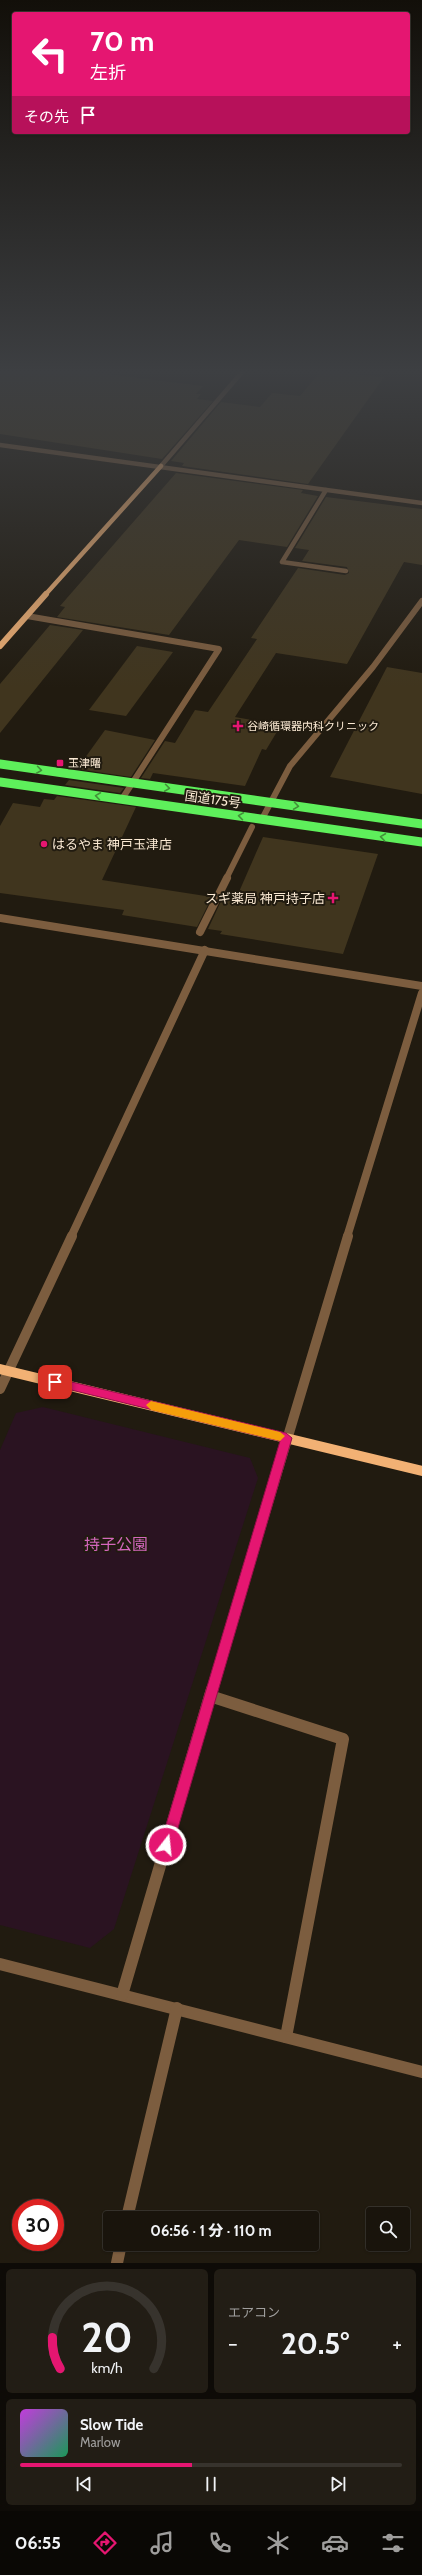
<!DOCTYPE html>
<html lang="ja">
<meta charset="utf-8">
<style>
:root{--surface:#19140c;--page:#221d15;--text:#f1f3f6;--muted:#9f9e9d;--line:#37332d;--accent:#e51671}
body{margin:0;font-family:Cabin,"Noto Sans JP",sans-serif;background:var(--page);color:var(--text);height:100vh;display:flex;flex-direction:column;font-size:15px;white-space:nowrap}
*{box-sizing:border-box;margin:0}
p{font-size:13px;color:var(--muted)}
.icon{flex:none;width:22px;height:22px;fill:none;stroke:currentColor;stroke-width:2;stroke-linecap:round;stroke-linejoin:round}
.map{position:relative;height:2263px;overflow:hidden}
.sheet{display:flex;flex-direction:column;gap:6px;padding:6px;background:#0e0b07;flex:1}
.sheet>*{flex:none}
.top-card{position:absolute;left:12px;top:12px;width:398px;height:122px;border-radius:4px;box-shadow:0 1px 3px #0004,0 0 0 1px var(--line);background:#e51671;color:#fff;overflow:hidden}
.buttons{position:absolute;left:366px;top:2207px;display:grid;gap:8px}
.buttons a{display:grid;place-items:center;width:44px;height:44px;border-radius:4px;background:var(--surface);box-shadow:0 1px 3px #0004,0 0 0 1px var(--line);font-size:20px}
.speed{position:absolute;left:12px;top:2199px;display:flex;gap:8px;font-size:20px;font-weight:700;text-align:center}
.speed>*{display:grid;place-content:center;width:52px;height:52px;border-radius:50%;background:var(--surface);box-shadow:0 1px 3px #0004,0 0 0 1px var(--line);line-height:1}
.speed .limit{border:6px solid #d22;background:#fff;color:#111}
.pin{position:absolute;display:grid;place-items:center;width:34px;height:34px;color:#fff;margin:-17px;border-radius:8px;box-shadow:0 2px 6px #0006}
.me{position:absolute;width:44px;margin:-22px;rotate:16deg;stroke-linejoin:round;filter:drop-shadow(0 0 3px #0008)}
.turn{display:flex;align-items:center;gap:14px;height:84px;padding:0 12px;font-size:18px}
.turn .icon{width:52px;height:52px;stroke-width:2.5}
.turn b{display:block;font-size:28px;line-height:34px}
.then{display:flex;align-items:center;height:38px;padding:0 12px;background:#0003;gap:8px;font-size:15px}
.big{font-size:30px;font-weight:800;line-height:1.1}
.sheet .card{flex:1;display:flex;flex-direction:column;justify-content:center;gap:6px;min-width:0;padding:0 14px;border-radius:6px;background:var(--page)}
.sheet .dial{align-items:center;gap:0}
.dial svg{height:104px;overflow:visible;fill:none;stroke:var(--line);stroke-width:7;stroke-linecap:round;text-anchor:middle}
.dial text{fill:var(--text);stroke:none}
.song{display:flex;align-items:center;gap:12px}
.cover{width:48px;height:48px;border-radius:6px;background:linear-gradient(135deg,hsl(290 70% 55%),hsl(150 70% 35%))}
.played{height:4px;border-radius:2px;background:linear-gradient(90deg,var(--accent) 45%,var(--line) 45%)}
.keys{display:flex;justify-content:space-around;direction:ltr}
.heat{display:flex;justify-content:space-between;align-items:center;font-size:22px;direction:ltr}
.sheet .tiles{flex:1;display:grid;gap:6px;grid-template-columns:1fr 1fr}
.card:last-child{grid-column:span 2}
.trip{position:absolute;left:103px;top:2211px;width:216px;height:40px;border-radius:4px;background:var(--surface);box-shadow:0 1px 3px #0004,0 0 0 1px var(--line);font-weight:800;line-height:40px;text-align:center}
.dock{display:flex;height:64px;justify-content:space-around;align-items:center;background:#0a0805;color:var(--muted)}
.dock .icon{width:28px;height:28px}
.dock .active{color:var(--accent)}
.dock b{font-size:18px;color:var(--text)}
.map>svg:first-child{display:block}
.green{fill:#2a1321}
.building{fill:#40351e}
.lines{fill:none;stroke-linecap:round;stroke-linejoin:round}
.lane{stroke:#7c5d3f;stroke-width:4.5}
.street-far4{stroke:#7c5d3f;stroke-width:4.5}
.street-far3{stroke:#7c5d3f;stroke-width:6}
.street-far2{stroke:#7c5d3f;stroke-width:8}
.street-far1{stroke:#7c5d3f;stroke-width:10}
.street{stroke:#7c5d3f;stroke-width:12}
.secondary-far2{stroke:#f2b174;stroke-width:4.5}
.secondary-far1{stroke:#f2b174;stroke-width:6}
.secondary{stroke:#f2b174;stroke-width:10}
.highway{stroke:#5eef5b;stroke-width:9}
.oneway{stroke:#439039}
.route{fill:#e51671;stroke:#950e49}
.slow{fill:#f59e0b}
.poi-dot{fill:#e51671;stroke:#211b10;stroke-width:1.5}
.labels{text-anchor:middle;dominant-baseline:central;stroke-width:4;stroke-linejoin:round;paint-order:stroke}
.far-poi-label{font-size:11px;fill:#fbead4;stroke:#211b10;text-anchor:start}
.street-label{font-size:13px;fill:#fbead4;stroke:#211b10}
.poi-label{font-size:13px;fill:#fbead4;stroke:#211b10;text-anchor:start}
.near-park-label{font-size:16px;fill:#d467bd;stroke:#211b10}
</style>
<div class="map">
<svg width="422" height="2263" viewBox="0 0 422 2263">
<rect width="100%" height="100%" fill="#211b10"/>
<polygon class="green" points="43,1407 250,1458 258,1478 114,1929 90,1948 0,1925 0,1450 16,1413"/>
<g class="building">
<polygon points="0,371 82,371 203,386 196,394 201,394 197,399 213,401 162,459 0,434"/>
<polygon points="321,371 384,377 308,484 182,466 184,463 171,461 221,402 260,407 272,393 300,396"/>
<polygon points="176,473 303,490 301,493 318,496 287,547 239,540 169,635 57,617 65,607 60,606"/>
<polygon points="326,497 422,509 422,565 404,562 347,664 276,653 235,717 281,725 266,750 262,749 245,786 153,773 150,779 141,778 165,741 175,743 195,710 208,712 257,639 251,638 298,568 345,575 349,573 347,567 302,561 309,550 295,548"/>
<polygon points="50,625 83,630 0,733 0,684"/>
<polygon points="137,646 173,652 126,716 89,710"/>
<polygon points="387,667 422,673 422,794 330,777"/>
<polygon points="105,730 155,740 131,777 77,769"/>
<polygon points="69,780 124,788 120,793 65,785"/>
<polygon points="57,796 136,807 102,880 212,897 197,927 122,915 124,910 0,893 0,826 13,803 40,807 44,799 54,800"/>
<polygon points="263,837 378,854 343,954 220,934 222,931 208,929 222,899 235,901"/>
</g>
<g class="lines">
<polyline class="lane" points="326,490 282,562 346,571"/>
<g class="street-far4">
<polyline points="0,445 422,503"/>
<polyline points="161,466 243,371"/>
</g>
<g class="street-far3">
<polyline points="27,616 219,649 122,799"/>
<polyline points="262,819 290,766 373,667 422,601"/>
<polyline points="226,879 252,827"/>
</g>
<g class="street-far2">
<polyline points="0,918 422,986"/>
<polyline points="200,932 227,878"/>
<polyline points="71,1237 205,950"/>
<polyline points="347,1237 422,993"/>
</g>
<g class="street-far1">
<polyline points="0,1389 72,1236"/>
<polyline points="212,1690 348,1236"/>
</g>
<g class="street">
<polyline points="210,1696 343,1739 286,2037"/>
<polyline points="0,1964 422,2072"/>
<polyline points="122,1995 212,1689"/>
<polyline points="127,2218 177,2008"/>
<polyline points="117,2263 121,2244"/>
</g>
<polyline class="secondary-far2" points="45,595 161,466"/>
<polyline class="secondary-far1" points="0,646 46,594"/>
<polyline class="secondary" points="0,1369 422,1471"/>
<g class="highway">
<polyline points="0,764 422,824"/>
<polyline points="0,782 422,842"/>
</g>
</g>
<defs><path id="oneway-chevron" d="M-2-3.5L2.5 0L-2 3.5" fill="none" stroke-width="1.6" stroke-linecap="round" stroke-linejoin="round"/></defs>
<g class="oneway">
<use href="#oneway-chevron" transform="translate(39 770) rotate(8)"/>
<use href="#oneway-chevron" transform="translate(167 788) rotate(8)"/>
<use href="#oneway-chevron" transform="translate(98 796) rotate(-172)"/>
<use href="#oneway-chevron" transform="translate(296 806) rotate(8)"/>
<use href="#oneway-chevron" transform="translate(241 816) rotate(-172)"/>
<use href="#oneway-chevron" transform="translate(383 837) rotate(-172)"/>
</g>
<linearGradient id="sky" x2="0" y2="1"><stop stop-color="#120f09"/><stop offset="0.54" stop-color="#3d3f42"/><stop offset="1" stop-color="#3d3f42" stop-opacity="0"/></linearGradient>
<rect width="422" height="688" fill="url(#sky)"/>
<polygon class="route" points="55,1378 286,1433 292,1438 173,1845 171,1850 166,1852 161,1850 160,1845 280,1441 55,1386 50,1382"/>
<polygon class="slow" points="151,1401 280,1432 285,1436 280,1441 151,1410 146,1405"/>
<g class="poi-dot">
<path d="M236 720h4v4h4v4h-4v4h-4v-4h-4v-4h4z"/>
<rect x="56" y="759" width="8" height="8" rx="2"/>
<circle cx="44" cy="844" r="4"/>
<path d="M331 892h4v4h4v4h-4v4h-4v-4h-4v-4h4z"/>
</g>
<g class="labels">
<g class="far-poi-label">
<text x="247" y="726">谷崎循環器内科クリニック</text>
<text x="68" y="763">玉津曙</text>
</g>
<g class="street-label">
<text transform="translate(213 799) rotate(8)">国道175号</text>
</g>
<g class="poi-label">
<text x="52" y="844">はるやま 神戸玉津店</text>
<text x="325" y="898" text-anchor="end">スギ薬局 神戸持子店</text>
</g>
<g class="near-park-label">
<text x="116" y="1544">持子公園</text>
</g>
</g>
</svg>
<div class="buttons">
<a><svg class="icon" aria-label="search" viewBox="0 0 24 24"><circle cx="10" cy="10" r="6"/><path d="M15 15l6 6"/></svg></a>
</div>
<div class="speed"><div class="limit">30</div></div>
<div class="pin" style="left:55px;top:1382px;background:#d93025"><svg class="icon" aria-label="arrive" viewBox="0 0 24 24"><path d="M6 21V4h12l-3 4 3 4H6"/></svg></div>
<svg class="me" style="left:166px;top:1845px" viewBox="-20 -20 40 40"><circle r="17" fill="#e51671" stroke="#fff" stroke-width="3"/><path d="M0-11L8 9 0 5-8 9z" fill="#fff"/></svg>
<div class="trip">06:56 · 1 分 · 110 m</div>
<div class="top-card">
<div class="turn"><svg class="icon" aria-label="left" viewBox="0 0 24 24"><path d="M17 20v-9H6M10 6l-5 5 5 5"/></svg><div><b>70 m</b>左折</div></div>
<div class="then">その先<svg class="icon" aria-label="arrive" viewBox="0 0 24 24"><path d="M6 21V4h12l-3 4 3 4H6"/></svg></div>
</div>
</div>
<section class="sheet">
<div class="tiles">
<div class="card dial"><svg viewBox="0 0 100 80">
<path d="M14 69A42 42 0 1 1 86 69"/>
<path d="M14 69A42 42 0 0 1 8 45" stroke="#e51671"/>
<text x="50" y="56" font-size="32" font-weight="700">20</text>
<text x="50" y="72" font-size="11">km/h</text>
</svg></div>
<div class="card"><p>エアコン</p>
<div class="heat"><a>−</a><b class="big">20.5°</b><a>+</a></div>
</div>
<div class="card">
<div class="song"><i class="cover"></i><div><b>Slow Tide</b><p>Marlow</p></div></div>
<div class="played"></div>
<div class="keys"><svg class="icon" aria-label="previous" viewBox="0 0 24 24"><path d="M18 5L8 12l10 7zM5 5v14"/></svg><svg class="icon" aria-label="pause" viewBox="0 0 24 24"><path d="M8 5v14M16 5v14"/></svg><svg class="icon" aria-label="next" viewBox="0 0 24 24"><path d="M6 5l10 7-10 7zM19 5v14"/></svg></div>
</div>
</div>
</section>
<nav class="dock">
<b>06:55</b>
<svg class="icon active" aria-label="directions" viewBox="0 0 24 24"><path d="M12 3l9 9-9 9-9-9zM9 14v-3h6M13 9l2 2-2 2"/></svg>
<svg class="icon" aria-label="music" viewBox="0 0 24 24"><path d="M9 18V5l10-2v13"/><circle cx="6" cy="18" r="3"/><circle cx="16" cy="16" r="3"/></svg>
<svg class="icon" aria-label="phone" viewBox="0 0 24 24"><path d="M5 4h4l2 5-3 2q2 4 5 5l2-3 5 2v4C11 20 4 13 5 4z"/></svg>
<svg class="icon" aria-label="climate" viewBox="0 0 24 24"><path d="M12 3v18M4 7l16 10M4 17L20 7"/></svg>
<svg class="icon" aria-label="car" viewBox="0 0 24 24"><path d="M5 17H2v-5l4-1 3-4h7l3 4 3 1v5h-3M9 17h6M6 11h13"/><circle cx="7" cy="17" r="2"/><circle cx="17" cy="17" r="2"/></svg>
<svg class="icon" aria-label="filters" viewBox="0 0 24 24"><path d="M4 7h16M4 17h16"/><circle cx="9" cy="7" r="2"/><circle cx="15" cy="17" r="2"/></svg>
</nav>
